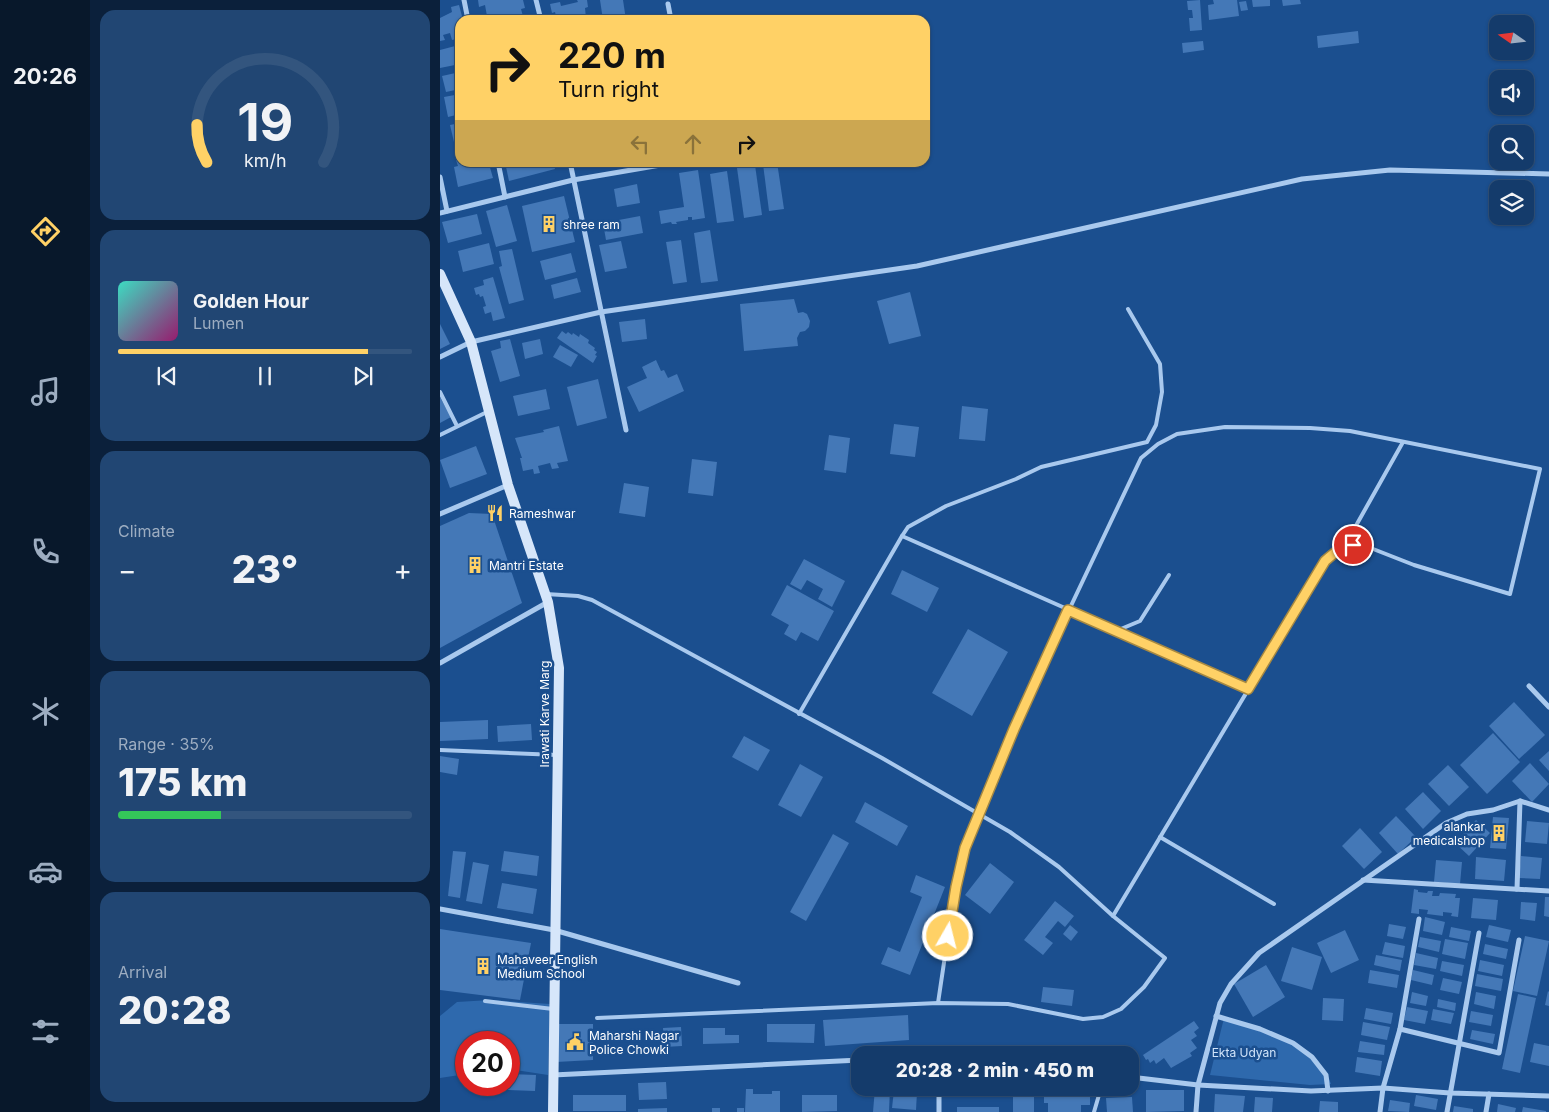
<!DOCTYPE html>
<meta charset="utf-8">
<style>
:root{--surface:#143b6b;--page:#214673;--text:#f1f3f6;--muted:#9dadc1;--line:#33557e;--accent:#ffd166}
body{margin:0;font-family:Inter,sans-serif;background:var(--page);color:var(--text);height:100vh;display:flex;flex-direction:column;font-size:19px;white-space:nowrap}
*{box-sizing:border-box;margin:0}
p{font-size:16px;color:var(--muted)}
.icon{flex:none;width:28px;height:28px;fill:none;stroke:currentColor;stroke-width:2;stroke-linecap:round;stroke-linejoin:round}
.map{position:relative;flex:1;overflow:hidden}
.panel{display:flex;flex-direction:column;gap:10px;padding:10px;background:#0b203b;width:350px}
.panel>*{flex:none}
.banner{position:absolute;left:15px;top:15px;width:475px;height:152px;border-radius:15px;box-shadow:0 1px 4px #0004,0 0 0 1px var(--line);background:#ffd166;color:#111;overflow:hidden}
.needle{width:32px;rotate:284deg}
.tools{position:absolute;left:1049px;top:15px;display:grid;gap:10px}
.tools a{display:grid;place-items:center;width:45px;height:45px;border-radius:10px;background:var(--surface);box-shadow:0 1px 4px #0004,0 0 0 1px var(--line);font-size:25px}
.speed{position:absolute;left:15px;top:1031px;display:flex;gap:10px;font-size:25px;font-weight:700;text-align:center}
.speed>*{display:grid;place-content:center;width:65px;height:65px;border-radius:50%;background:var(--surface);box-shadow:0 1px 4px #0004,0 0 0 1px var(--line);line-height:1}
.speed .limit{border:8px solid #d22;background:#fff;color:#111}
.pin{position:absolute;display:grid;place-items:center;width:42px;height:42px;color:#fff;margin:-21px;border:2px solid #fff;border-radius:50%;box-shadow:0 1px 5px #0007}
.me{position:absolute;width:55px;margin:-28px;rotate:8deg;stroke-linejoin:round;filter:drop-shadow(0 0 4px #0008)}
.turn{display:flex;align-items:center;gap:18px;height:105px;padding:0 20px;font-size:22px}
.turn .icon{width:65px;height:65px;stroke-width:2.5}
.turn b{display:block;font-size:35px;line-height:42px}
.lanes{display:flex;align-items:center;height:48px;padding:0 20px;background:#0003;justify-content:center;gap:25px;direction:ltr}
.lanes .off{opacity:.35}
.big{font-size:38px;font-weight:800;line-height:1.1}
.panel .card{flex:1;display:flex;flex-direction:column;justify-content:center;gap:8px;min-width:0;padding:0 18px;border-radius:15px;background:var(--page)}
.panel .dial{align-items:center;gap:0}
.dial svg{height:130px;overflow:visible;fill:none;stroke:var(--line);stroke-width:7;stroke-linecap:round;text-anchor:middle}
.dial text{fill:var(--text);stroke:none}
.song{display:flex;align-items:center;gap:15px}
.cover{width:60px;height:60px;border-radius:8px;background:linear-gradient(135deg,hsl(170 70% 55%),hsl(320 70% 35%))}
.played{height:5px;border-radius:2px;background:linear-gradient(90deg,var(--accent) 85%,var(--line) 85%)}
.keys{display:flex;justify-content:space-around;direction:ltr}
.heat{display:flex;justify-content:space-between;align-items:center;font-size:28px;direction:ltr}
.charge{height:8px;border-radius:4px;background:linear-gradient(90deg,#34c759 35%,var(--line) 0)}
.trip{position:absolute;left:411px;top:1046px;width:288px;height:50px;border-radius:15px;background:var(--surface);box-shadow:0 1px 4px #0004,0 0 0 1px var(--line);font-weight:800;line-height:50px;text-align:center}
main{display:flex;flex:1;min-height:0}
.dock{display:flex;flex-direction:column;width:90px;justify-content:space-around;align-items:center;background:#08182b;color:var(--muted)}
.dock .icon{width:35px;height:35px}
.dock .active{color:var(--accent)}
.dock b{font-size:22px;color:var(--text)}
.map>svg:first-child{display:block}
.green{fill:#2e69ad}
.building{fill:#4478b7}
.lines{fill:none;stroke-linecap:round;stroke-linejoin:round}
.service{stroke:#a9c9ee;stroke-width:4}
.minor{stroke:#a9c9ee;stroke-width:5}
.secondary{stroke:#d6e6fa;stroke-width:10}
.route-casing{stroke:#a68842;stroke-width:12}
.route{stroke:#ffd166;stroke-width:9}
.labels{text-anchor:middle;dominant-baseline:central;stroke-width:5;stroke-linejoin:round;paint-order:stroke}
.poi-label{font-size:12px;fill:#fff;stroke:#1b4f8f;text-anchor:start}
.street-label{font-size:12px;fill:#fff;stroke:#1b4f8f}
.park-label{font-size:12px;fill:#cfe3fa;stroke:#1b4f8f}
</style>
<main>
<nav class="dock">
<b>20:26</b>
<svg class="icon active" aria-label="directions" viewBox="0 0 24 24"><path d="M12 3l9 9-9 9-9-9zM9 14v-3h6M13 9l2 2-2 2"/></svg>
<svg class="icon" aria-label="music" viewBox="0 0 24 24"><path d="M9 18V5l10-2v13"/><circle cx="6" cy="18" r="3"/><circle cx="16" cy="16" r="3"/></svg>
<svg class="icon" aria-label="phone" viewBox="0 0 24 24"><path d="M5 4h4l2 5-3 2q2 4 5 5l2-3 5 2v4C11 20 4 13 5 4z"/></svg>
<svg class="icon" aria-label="climate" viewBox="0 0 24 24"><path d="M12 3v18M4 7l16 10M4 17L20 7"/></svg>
<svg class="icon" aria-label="car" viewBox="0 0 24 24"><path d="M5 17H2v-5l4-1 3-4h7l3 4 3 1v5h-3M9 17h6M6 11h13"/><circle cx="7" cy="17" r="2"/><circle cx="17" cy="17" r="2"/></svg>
<svg class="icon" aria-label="filters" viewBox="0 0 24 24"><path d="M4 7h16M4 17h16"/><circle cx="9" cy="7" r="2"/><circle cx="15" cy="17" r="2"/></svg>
</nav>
<section class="panel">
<div class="card dial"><svg viewBox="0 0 100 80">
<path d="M14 69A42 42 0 1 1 86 69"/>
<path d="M14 69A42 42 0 0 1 8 46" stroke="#ffd166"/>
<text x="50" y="56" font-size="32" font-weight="700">19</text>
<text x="50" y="72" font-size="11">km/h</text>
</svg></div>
<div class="card">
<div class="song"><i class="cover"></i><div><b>Golden Hour</b><p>Lumen</p></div></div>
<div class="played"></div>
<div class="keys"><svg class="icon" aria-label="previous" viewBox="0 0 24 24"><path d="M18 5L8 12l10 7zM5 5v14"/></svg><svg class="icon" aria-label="pause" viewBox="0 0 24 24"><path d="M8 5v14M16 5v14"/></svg><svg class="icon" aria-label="next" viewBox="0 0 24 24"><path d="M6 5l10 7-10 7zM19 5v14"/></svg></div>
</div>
<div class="card"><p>Climate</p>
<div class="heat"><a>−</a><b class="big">23°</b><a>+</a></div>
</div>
<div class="card"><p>Range · 35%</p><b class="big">175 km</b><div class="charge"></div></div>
<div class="card"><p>Arrival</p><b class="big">20:28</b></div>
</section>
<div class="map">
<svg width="1109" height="1112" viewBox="0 0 1109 1112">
<rect width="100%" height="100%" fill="#1b4f8f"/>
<g class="green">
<polygon points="50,1000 110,1004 108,1075 69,1069 69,1042 26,1042 26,1074 0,1078 0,1016 17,1002"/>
<path d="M784 1018C821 1029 843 1033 872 1060 881 1068 888 1073 891 1084L870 1085 770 1075Z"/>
</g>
<g class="building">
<polygon points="38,0 83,0 85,8 81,9 84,20 40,20 40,18 47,16 45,5 39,7"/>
<polygon points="137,0 147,0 148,7 145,8 146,18 142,19 142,20 117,20 115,12 112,13 110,4 120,2 121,6 138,2"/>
<polygon points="160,0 183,0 186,20 163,20"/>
<polygon points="760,0 762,30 750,31 749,18 753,18 752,10 748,10 747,1"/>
<polygon points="773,0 797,0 799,16 769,20 768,5 774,4"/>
<polygon points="812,0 830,0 830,6 813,7"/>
<polygon points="842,0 860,0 861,4 843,6"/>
<polygon points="806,1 808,10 801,11 799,2"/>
<polygon points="19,5 23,20 20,20 20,43 18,44 16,39 12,40 10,33 3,35 5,40 0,41 0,18 12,12 11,7"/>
<polygon points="918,31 919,43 878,48 877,36"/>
<polygon points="763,41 764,50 743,53 742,43"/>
<polygon points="19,45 20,64 0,68 0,50"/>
<polygon points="20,72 20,89 6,92 2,76"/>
<polygon points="20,94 20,114 8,117 4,97"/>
<polygon points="20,123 20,140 14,142 10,125"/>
<polygon points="20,159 20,162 54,162 49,164 53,178 18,187 14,167 18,166 16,160"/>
<polygon points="65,162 113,162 115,169 69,181"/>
<polygon points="142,162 156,162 156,164 142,166"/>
<polygon points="337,162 344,209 329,211 323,164"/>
<polygon points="315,165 322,215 304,218 297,168"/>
<polygon points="258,170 265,218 252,220 252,217 248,217 248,220 236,222 237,224 232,224 231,222 221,224 219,211 244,207 239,173"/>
<polygon points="287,171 294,221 277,223 270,174"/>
<polygon points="197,184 200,203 177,207 174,189"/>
<polygon points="124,196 135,242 92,252 82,206"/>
<polygon points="67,205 77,241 56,247 46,211"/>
<polygon points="37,214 42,234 8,243 2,222"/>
<polygon points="200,216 203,233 166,240 163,223"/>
<polygon points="270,230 278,281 261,283 254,233"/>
<polygon points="241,240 247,282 233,284 226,242"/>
<polygon points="181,241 187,268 165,272 159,245"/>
<polygon points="49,243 54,264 23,272 18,251"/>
<polygon points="72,249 84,300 69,304 59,267 62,266 59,251"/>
<polygon points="131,253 136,272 105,280 100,261"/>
<polygon points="53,277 65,318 53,321 51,312 45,314 43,307 46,306 43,296 40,297 39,294 36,295 34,288 44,285 43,280"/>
<polygon points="137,278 141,292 114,299 111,285"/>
<polygon points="470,292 481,336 449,344 437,301"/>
<polygon points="354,299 358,313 363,312 367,314 370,321 369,327 365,331 360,332 357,338 358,346 304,351 300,304"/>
<polygon points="205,319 207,339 182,342 179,322"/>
<polygon points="0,324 10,344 0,349"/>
<polygon points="122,331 126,334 128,332 132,335 133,333 139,337 140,334 149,340 148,343 155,348 154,350 157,352 155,355 157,356 153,363 117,338"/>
<polygon points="70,339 80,376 60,382 51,351 61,348 60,341"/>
<polygon points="100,339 103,354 85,359 82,343"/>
<polygon points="120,345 138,355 131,367 113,357"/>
<polygon points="216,360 221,371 224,370 228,378 237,374 244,391 199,412 187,387 207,378 202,367"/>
<polygon points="158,379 167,418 137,426 127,387"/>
<polygon points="106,389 110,409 78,416 73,396"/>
<polygon points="0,397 11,417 0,423"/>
<polygon points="522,406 548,409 545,441 519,439"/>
<polygon points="454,424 479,427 475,457 450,454"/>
<polygon points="119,426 128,461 117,463 119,468 112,469 110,463 98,466 100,473 94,474 93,469 83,471 80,458 82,458 75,438 104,432 103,430"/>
<polygon points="389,435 410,438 406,473 384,470"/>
<polygon points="36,446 47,474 10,488 0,460"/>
<polygon points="252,459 277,462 273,496 248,493"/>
<polygon points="184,483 209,487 205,517 179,513"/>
<polygon points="29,513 52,514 82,603 0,648 0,526"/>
<polygon points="364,559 405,581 392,607 378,599 383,589 367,580 361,590 350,584"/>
<polygon points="462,570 499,588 487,612 451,594"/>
<polygon points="347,585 394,611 378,641 361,632 356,641 344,634 349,625 331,615"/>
<polygon points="528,629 568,652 532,716 492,693"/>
<polygon points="1074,702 1105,735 1079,759 1049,726"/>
<polygon points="48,720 48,739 0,741 0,722"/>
<polygon points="91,724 92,740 58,742 57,726"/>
<polygon points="1053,733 1080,762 1047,794 1020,765"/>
<polygon points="304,736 330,750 318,771 292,757"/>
<polygon points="1109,751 1109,771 1099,760"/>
<polygon points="0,756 19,759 17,775 0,772"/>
<polygon points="1090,763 1109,784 1092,802 1072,781"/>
<polygon points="360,764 383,777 361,817 338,805"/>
<polygon points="1008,765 1029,787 1009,806 988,784"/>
<polygon points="983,792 1001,811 983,829 965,809"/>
<polygon points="425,802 468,826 457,846 415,822"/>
<polygon points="956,816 976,837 958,854 939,833"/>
<polygon points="1053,817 1069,818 1066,849 1050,848"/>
<polygon points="1036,820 1050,833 1029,856 1015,843"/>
<polygon points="1087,821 1109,823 1107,844 1085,842"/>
<polygon points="920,828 942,852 924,869 902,846"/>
<polygon points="393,834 409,843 366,921 350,912"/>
<polygon points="13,851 26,852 20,898 8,896"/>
<polygon points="64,851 99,856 97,876 61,871"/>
<polygon points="1081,856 1102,858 1100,879 1079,878"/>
<polygon points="1036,857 1066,860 1064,881 1035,879"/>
<polygon points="996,860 1022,862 1020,884 994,882"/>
<polygon points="33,862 49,865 42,904 26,901"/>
<polygon points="550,863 574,882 550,914 525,895"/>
<polygon points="476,875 505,887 470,975 441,964 448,947 460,952 482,897 470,892"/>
<polygon points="62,883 97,889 93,914 57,908"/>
<polygon points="974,889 978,890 978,892 987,893 988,891 993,891 992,896 999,896 1000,893 1016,894 1015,898 1020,898 1018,917 1011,916 1012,913 1003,912 1003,916 987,914 988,910 979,909 979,914 971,913"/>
<polygon points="1105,897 1109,897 1109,917 1104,916"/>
<polygon points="1033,898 1058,900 1056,920 1031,918"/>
<polygon points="615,901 634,916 625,927 618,921 605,937 613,943 603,955 584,940"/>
<polygon points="1081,902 1097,903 1095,921 1080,919"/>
<polygon points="985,917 1005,922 1002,935 983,931"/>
<polygon points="949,924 966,927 963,939 947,936"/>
<polygon points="630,925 638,932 631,941 623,934"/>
<polygon points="1049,925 1071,930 1068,942 1046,937"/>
<polygon points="1011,927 1031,931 1029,941 1009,937"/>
<polygon points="0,929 91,943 80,1000 0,990"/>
<polygon points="905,930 919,960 891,973 877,943"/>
<polygon points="1085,936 1109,941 1097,996 1073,991"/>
<polygon points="980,937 1001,941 999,952 978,947"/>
<polygon points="1005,939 1028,943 1025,959 1002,954"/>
<polygon points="945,942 965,946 963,958 942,954"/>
<polygon points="1045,944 1068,949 1066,959 1043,954"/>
<polygon points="852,947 882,957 872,990 841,981"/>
<polygon points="976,953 998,958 996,969 974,965"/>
<polygon points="936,955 962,960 960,971 934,965"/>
<polygon points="1040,960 1064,965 1062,976 1038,971"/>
<polygon points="1002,961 1024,965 1022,976 1000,971"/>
<polygon points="826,965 845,997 813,1017 794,984"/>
<polygon points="930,970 959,975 957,988 928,983"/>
<polygon points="973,970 994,975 992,985 971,980"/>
<polygon points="1037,974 1063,979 1061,991 1035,986"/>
<polygon points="1003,978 1022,982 1019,994 1000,990"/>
<polygon points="603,987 634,990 632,1006 601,1002"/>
<polygon points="1108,991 1109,992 1109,1006 1105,1005"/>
<polygon points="972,992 988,996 986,1006 970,1003"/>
<polygon points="1036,992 1056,996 1054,1009 1034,1004"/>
<polygon points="1078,994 1096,998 1080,1073 1062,1069"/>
<polygon points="883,998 904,999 903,1021 882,1020"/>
<polygon points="998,999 1016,1003 1015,1011 997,1007"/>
<polygon points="967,1007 988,1011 985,1024 964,1020"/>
<polygon points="926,1008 953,1013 951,1024 924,1019"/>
<polygon points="993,1009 1014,1013 1011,1024 991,1020"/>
<polygon points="1031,1011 1053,1015 1051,1026 1029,1022"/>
<polygon points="468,1015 469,1040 385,1046 383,1020"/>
<polygon points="754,1021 759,1028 754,1032 757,1036 751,1040 757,1048 750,1053 752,1056 731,1068 724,1058 716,1064 714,1060 710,1063 708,1059 706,1060 703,1055"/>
<polygon points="923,1022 950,1027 947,1040 921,1035"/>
<polygon points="117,1024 153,1024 153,1060 116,1062"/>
<polygon points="327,1024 375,1024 374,1043 327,1042"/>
<polygon points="241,1027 242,1046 224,1047 223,1028"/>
<polygon points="263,1028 285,1028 285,1035 299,1035 299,1043 263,1044"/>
<polygon points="1032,1030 1055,1034 1053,1044 1030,1039"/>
<polygon points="920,1041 945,1045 944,1055 918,1052"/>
<polygon points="1094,1043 1109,1046 1109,1066 1090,1062"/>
<polygon points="917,1057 942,1061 940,1076 915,1072"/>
<polygon points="69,1074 96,1075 95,1091 41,1089 41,1085 69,1085"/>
<polygon points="226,1082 227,1099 199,1100 198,1083"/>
<polygon points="435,1088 450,1088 449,1112 433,1112"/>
<polygon points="518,1088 559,1088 559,1097 517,1097"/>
<rect x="573" y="1088" width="21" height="24"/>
<polygon points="604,1088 650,1088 650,1105 641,1105 641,1112 608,1112 608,1103 604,1103"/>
<polygon points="306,1089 313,1089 313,1094 332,1094 332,1091 340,1091 340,1112 305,1112"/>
<polygon points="454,1090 477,1092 476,1110 452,1108"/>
<polygon points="706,1090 744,1090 744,1111 706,1112"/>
<polygon points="775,1094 805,1096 803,1112 774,1112"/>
<rect x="133" y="1095" width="53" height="16"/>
<polygon points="362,1095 397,1095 397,1111 362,1112"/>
<polygon points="976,1095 998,1099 996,1110 974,1106"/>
<polygon points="692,1097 693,1112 667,1112 666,1098"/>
<polygon points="815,1097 833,1098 832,1112 814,1112"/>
<polygon points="950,1100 970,1103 969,1112 948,1111"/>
<polygon points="880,1101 898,1102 898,1112 879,1112"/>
<polygon points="1058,1104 1076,1108 1075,1112 1057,1112"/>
<polygon points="1014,1106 1033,1109 1033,1112 1013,1112"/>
<rect x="517" y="1107" width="42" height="5"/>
<polygon points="1083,1107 1106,1111 1106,1112 1082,1112"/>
<polygon points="227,1108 227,1112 198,1112 198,1109"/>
<rect x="272" y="1108" width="8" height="4"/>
<rect x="297" y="1108" width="7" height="4"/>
</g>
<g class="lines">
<g class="service">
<polyline points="0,392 17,426"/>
<polyline points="0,435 49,411"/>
<polyline points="462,536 468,527 506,506 576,479 601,467 707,442 716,425 722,392 720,364 688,309"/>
<polyline points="904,547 963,442"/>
<polyline points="106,594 138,596 152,600 442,758 570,832 619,867 673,916 725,958 704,987 681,1009 663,1017 643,1019 568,1004 498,1003 157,1018"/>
<polyline points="676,631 700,621 729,575"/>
<polyline points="359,714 462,536 808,689"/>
<polyline points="0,750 117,755"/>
<polyline points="720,837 834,904"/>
<polyline points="45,1001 113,1009"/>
<polyline points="498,1003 513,902 525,848 574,729 611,648 701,458 718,444 737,434 785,427 870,428 910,431 1100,469 1070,594 974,565 928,547 913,545 904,547 885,561 673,916"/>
<polyline points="654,1112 661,1088"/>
</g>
<g class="minor">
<polyline points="24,0 28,20"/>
<polyline points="96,0 101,20"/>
<polyline points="228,4 231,20"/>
<polyline points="58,162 65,197"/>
<polyline points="130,162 186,430"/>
<polyline points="0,177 7,211"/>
<polyline points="0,213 133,180 238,162"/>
<polyline points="0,357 31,342 161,312 477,266 862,179 950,170 1109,174"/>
<polyline points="0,514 68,485"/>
<polyline points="0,663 108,602"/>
<polyline points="1089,686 1109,707"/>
<polyline points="923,880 1109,891"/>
<polyline points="1077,889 1080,801"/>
<polyline points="0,909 114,930 298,983"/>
<polyline points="776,1016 820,1029 853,1043 872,1057 886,1075 888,1091"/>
<polyline points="960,1029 1059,1053 1079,940"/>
<polyline points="113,1075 420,1060"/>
<polyline points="690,1077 758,1085 871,1091 943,1088 1010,1093 1109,1096"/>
<polyline points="499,1112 499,1088"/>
<polyline points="756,1112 758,1085 780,1003 791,984 819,953 1006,823 1027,814 1053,810 1080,801 1109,810"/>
<polyline points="940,1112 943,1088 960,1029 979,919"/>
<polyline points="1007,1112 1039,933"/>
<polyline points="1046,1112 1049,1094"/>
</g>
<polyline class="secondary" points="0,274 31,342 68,485 108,602 119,668 113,1112"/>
</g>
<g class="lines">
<g class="route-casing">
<path id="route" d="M508 936 516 887 525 848 574 729 628 610 808 689 885 561C894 553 901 547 913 545"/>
</g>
<use href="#route" class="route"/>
</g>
<defs>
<g id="building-bare" transform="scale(1.35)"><path d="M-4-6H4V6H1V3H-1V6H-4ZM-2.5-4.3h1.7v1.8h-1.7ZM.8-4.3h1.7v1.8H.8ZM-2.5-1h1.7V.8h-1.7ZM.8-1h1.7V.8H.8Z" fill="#ffd166" stroke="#1b4f8f" stroke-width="2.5" paint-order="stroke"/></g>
<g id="restaurant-bare" transform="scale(1.35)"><path d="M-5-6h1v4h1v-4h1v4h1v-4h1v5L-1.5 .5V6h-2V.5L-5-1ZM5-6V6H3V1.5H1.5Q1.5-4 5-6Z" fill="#ffd166" stroke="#1b4f8f" stroke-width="2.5" paint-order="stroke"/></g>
<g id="civic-bare" transform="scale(1.35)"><path d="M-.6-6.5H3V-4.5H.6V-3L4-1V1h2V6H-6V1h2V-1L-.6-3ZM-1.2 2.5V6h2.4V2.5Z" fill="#ffd166" stroke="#1b4f8f" stroke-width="2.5" paint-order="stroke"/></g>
</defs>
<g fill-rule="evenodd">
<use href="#building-bare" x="109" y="224"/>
<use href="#restaurant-bare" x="55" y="513"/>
<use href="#building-bare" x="35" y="565"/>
<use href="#building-bare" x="1059" y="833"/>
<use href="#building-bare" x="43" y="966"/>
<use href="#civic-bare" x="135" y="1042"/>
</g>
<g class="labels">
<g class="poi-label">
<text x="123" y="224">shree ram</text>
<text x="69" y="513">Rameshwar</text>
<text x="49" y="565">Mantri Estate</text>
<text x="1045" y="826" text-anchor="end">alankar<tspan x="1045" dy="14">medicalshop</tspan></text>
<text x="57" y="959">Mahaveer English<tspan x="57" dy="14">Medium School</tspan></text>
<text x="149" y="1035">Maharshi Nagar<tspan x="149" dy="14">Police Chowki</tspan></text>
</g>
<g class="street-label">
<text transform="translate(104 714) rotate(-90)">Irawati Karve Marg</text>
</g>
<g class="park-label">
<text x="804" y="1052">Ekta Udyan</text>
</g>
</g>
</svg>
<div class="tools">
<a><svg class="needle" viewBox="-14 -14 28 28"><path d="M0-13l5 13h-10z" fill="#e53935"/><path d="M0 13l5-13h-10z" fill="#9dadc1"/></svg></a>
<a><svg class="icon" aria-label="sound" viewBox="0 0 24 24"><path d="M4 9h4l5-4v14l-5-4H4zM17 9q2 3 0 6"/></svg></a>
<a><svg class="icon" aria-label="search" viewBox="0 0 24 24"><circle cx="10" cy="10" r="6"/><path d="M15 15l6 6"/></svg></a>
<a><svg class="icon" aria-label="layers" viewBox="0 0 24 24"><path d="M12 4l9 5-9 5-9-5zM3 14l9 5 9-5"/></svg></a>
</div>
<div class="speed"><div class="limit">20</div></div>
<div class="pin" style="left:913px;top:545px;background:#d93025"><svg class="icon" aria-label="arrive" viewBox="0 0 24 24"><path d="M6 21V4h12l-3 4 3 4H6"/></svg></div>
<svg class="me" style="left:508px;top:936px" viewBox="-20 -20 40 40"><circle r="17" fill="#ffd166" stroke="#fff" stroke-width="3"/><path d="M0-11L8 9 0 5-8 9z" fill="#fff"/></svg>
<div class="trip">20:28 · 2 min · 450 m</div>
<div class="banner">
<div class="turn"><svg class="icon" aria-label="right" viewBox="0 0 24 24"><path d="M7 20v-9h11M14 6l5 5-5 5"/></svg><div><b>220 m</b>Turn right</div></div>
<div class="lanes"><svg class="icon off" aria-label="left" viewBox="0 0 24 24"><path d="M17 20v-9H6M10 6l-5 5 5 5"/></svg><svg class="icon off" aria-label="ahead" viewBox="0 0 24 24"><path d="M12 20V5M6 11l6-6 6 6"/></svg><svg class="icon" aria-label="right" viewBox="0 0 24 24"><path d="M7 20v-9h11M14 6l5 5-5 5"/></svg></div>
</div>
</div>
</main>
